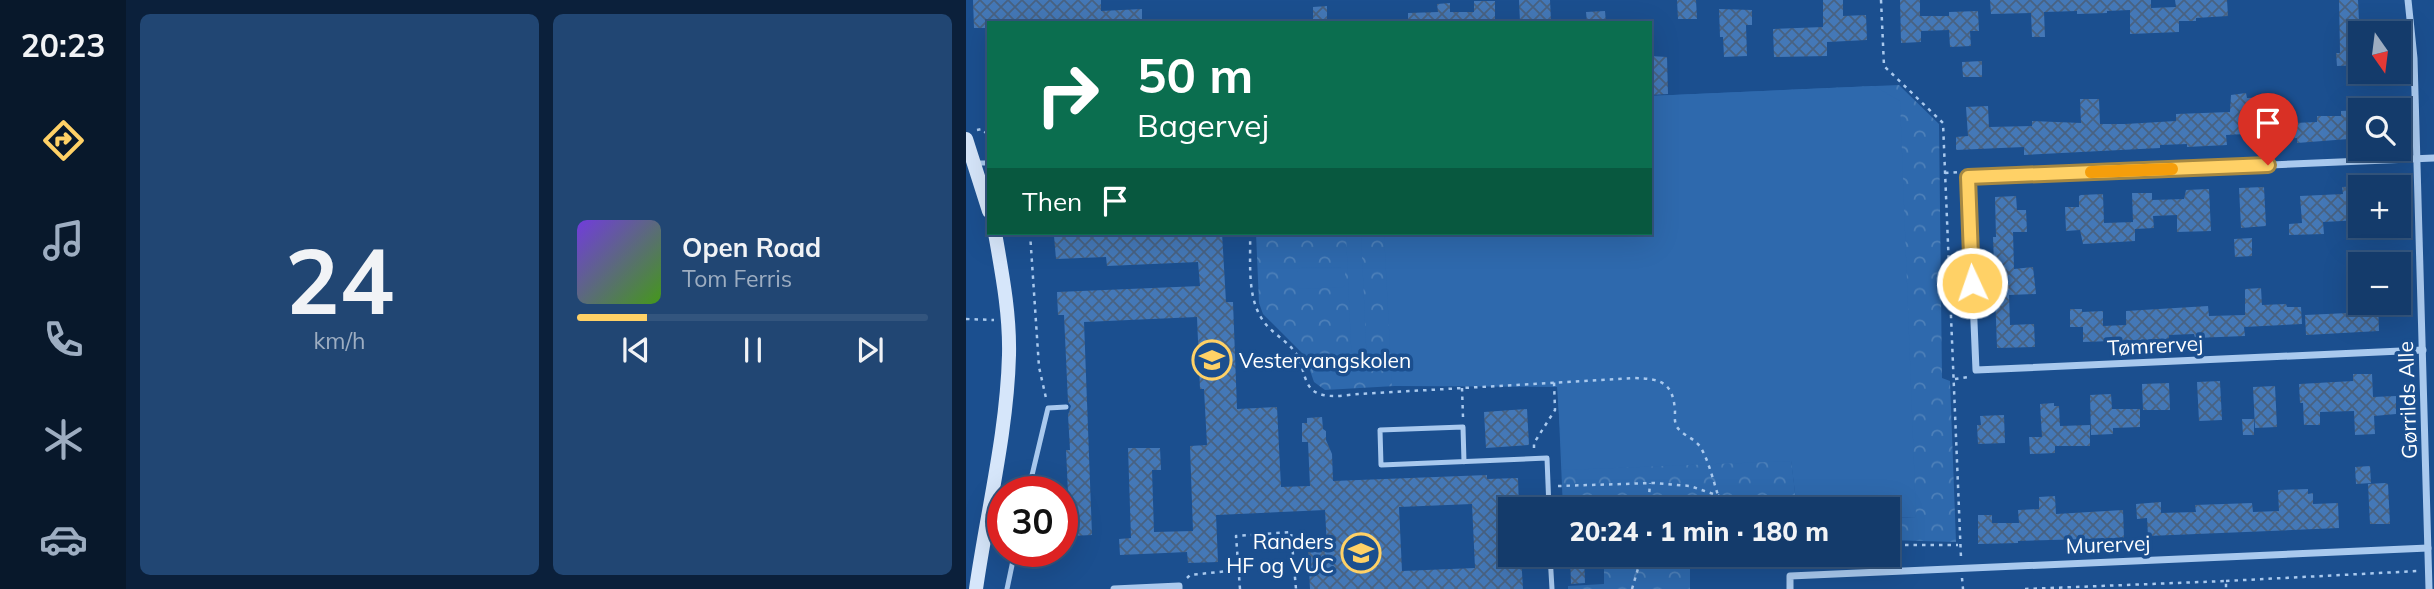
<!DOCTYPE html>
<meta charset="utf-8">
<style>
:root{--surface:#143b6b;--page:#214673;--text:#f1f3f6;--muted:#9dadc1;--line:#33557e;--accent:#ffd166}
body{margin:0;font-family:Mulish,sans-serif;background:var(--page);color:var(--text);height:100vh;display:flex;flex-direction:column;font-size:26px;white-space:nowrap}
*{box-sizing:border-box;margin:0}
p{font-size:23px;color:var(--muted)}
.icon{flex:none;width:38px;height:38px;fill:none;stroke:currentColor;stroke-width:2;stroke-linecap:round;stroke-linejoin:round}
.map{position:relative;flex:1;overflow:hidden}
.panel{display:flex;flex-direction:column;gap:14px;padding:14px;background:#0b203b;width:840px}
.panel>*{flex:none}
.guide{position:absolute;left:21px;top:21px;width:665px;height:214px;border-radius:0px;box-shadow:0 7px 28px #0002,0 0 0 2px var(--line);background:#0b6e4f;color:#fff;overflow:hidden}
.needle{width:46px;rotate:166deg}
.controls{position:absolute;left:1382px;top:21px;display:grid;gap:14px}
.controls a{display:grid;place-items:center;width:63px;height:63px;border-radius:0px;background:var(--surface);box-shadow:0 7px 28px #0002,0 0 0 2px var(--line);font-size:35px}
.speed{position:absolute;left:21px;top:476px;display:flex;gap:14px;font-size:35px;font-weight:700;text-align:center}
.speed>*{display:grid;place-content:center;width:91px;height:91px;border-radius:50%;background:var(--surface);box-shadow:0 7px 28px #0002,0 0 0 2px var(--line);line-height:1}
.speed .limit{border:10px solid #d22;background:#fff;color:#111}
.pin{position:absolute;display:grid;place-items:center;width:60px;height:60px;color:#fff;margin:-72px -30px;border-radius:50% 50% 50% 0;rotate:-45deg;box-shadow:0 0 7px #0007}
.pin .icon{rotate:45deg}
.me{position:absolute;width:77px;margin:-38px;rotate:357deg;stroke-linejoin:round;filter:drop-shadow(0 0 5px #0008)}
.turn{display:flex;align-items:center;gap:24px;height:147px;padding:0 35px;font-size:32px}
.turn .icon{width:91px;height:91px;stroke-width:2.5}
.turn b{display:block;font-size:49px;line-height:60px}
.then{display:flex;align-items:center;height:66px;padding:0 35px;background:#0003;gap:14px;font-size:26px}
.panel .card{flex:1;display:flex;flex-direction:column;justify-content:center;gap:10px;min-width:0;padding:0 24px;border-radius:10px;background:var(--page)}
.panel .dial{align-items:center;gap:0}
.dial b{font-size:91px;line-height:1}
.song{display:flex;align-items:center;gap:21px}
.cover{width:84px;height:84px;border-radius:10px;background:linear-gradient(135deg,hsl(260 70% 55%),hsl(100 70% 35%))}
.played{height:7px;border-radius:4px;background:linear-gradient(90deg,var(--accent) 20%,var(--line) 20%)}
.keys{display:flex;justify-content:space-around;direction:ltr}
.panel .tiles{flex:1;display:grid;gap:14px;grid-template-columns:repeat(2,1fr)}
.trip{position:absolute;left:532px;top:497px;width:402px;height:70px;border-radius:0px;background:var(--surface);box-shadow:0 7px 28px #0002,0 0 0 2px var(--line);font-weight:800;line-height:70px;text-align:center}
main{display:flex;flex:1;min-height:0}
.menu{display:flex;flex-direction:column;width:126px;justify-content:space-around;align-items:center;background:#08182b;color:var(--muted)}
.menu .icon{width:49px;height:49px}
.menu .current{color:var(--accent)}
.menu b{font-size:32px;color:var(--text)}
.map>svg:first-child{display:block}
.forest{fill:url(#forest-crowns)}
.garden{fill:#2e69ad}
.building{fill:url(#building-cross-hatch);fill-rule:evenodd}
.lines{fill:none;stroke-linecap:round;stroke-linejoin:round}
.path{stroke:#a9c9ee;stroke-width:2.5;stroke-dasharray:3.5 5;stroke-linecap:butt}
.lane{stroke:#a9c9ee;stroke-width:5}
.street{stroke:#a9c9ee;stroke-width:7}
.secondary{stroke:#d6e6fa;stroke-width:14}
.route-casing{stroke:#a68842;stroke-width:18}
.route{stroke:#ffd166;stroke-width:12}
.slow{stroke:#f59e0b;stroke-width:12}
.labels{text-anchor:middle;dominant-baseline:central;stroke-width:7;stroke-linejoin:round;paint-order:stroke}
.street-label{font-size:21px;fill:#fff;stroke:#1b4f8f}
.poi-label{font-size:21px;fill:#fff;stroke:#1b4f8f;text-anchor:start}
</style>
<main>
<nav class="menu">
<b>20:23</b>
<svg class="icon current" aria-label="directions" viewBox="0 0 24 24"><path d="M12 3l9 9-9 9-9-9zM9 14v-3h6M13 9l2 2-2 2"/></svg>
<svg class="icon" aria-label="music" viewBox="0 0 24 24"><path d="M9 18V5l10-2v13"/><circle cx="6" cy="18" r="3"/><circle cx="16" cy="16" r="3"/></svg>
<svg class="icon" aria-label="phone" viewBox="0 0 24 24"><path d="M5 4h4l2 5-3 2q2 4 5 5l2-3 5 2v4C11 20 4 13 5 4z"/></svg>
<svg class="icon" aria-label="climate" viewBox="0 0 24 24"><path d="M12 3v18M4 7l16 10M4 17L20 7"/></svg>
<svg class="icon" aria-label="car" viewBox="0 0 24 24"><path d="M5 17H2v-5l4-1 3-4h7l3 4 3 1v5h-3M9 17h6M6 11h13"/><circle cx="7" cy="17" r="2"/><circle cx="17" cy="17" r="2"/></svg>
</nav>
<section class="panel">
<div class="tiles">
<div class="card dial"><b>24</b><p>km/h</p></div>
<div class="card">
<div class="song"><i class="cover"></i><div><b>Open Road</b><p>Tom Ferris</p></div></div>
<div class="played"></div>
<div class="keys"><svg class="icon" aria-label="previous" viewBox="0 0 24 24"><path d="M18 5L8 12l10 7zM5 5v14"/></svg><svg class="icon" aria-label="pause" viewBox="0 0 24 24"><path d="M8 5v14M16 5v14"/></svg><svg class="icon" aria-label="next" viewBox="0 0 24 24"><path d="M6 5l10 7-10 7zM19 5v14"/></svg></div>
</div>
</div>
</section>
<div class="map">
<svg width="1468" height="589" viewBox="0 0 1468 589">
<defs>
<pattern id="forest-crowns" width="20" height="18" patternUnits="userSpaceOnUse" patternTransform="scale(1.75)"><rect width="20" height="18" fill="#2e69ad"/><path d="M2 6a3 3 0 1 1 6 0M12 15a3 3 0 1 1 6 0" fill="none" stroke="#4d80b9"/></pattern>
<pattern id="building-cross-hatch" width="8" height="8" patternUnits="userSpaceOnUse" patternTransform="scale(1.75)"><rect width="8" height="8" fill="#4478b7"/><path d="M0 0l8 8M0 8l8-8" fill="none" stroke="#486282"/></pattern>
</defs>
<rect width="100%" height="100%" fill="#1b4f8f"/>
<g class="forest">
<polygon points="933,85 973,124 976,378 984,381 990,542 922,540 922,518 950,517 684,111 684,96"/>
<polygon points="290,233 456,233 605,376 359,390 348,382 339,356 297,314 293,303"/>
<polygon points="592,394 825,458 831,509 597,509"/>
<polygon points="638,555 724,555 724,589 602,589 602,586 638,584"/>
</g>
<g class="garden">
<polygon points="908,86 934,101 950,517 922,518 922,509 831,509 825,461 597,470 591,387 426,386 418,233 684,233 684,96"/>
<polygon points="380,233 395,233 401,366 386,367"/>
<polygon points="375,267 379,270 379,285 377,287 334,289 331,286 331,272 334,268"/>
</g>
<g class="building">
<polygon points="7,0 135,0 135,11 176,9 176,23 23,23 23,28 8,28"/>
<polygon points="553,0 584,0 585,21 554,22"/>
<polygon points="711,0 730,0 731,19 712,19"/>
<polygon points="857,0 877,0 877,16 900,15 901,40 861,42 861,56 808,57 807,29 857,27"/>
<polygon points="934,0 954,0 954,16 983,16 983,12 1012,11 1013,31 1004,31 1005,46 984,47 983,30 955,31 955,42 935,43"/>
<polygon points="1024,0 1185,0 1185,8 1210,7 1209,0 1261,0 1262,16 1230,18 1230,21 1213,21 1213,32 1164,34 1164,10 1141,11 1141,13 1111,14 1111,11 1078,12 1079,37 1066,37 1065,13 1025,14"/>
<polygon points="1373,0 1392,0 1395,65 1371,66 1370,53 1374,53"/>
<polygon points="508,1 529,1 529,23 442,23 442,13 472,12 471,4 484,3 484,12 508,12"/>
<polygon points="361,6 361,23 347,23 347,7"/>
<polygon points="753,9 786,10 786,25 780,25 781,56 758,57 757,37 754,37"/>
<polygon points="639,11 640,23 621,23 620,12"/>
<polygon points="684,56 701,57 702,94 684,95"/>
<polygon points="1016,61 1016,77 997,77 996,62"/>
<polygon points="1280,93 1281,98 1303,97 1303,108 1327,107 1328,123 1351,122 1351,116 1375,116 1375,111 1395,110 1395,138 1331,143 1331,138 1320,139 1320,132 1260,135 1261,145 1221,147 1221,144 1194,145 1194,148 1058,155 1058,147 990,150 990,137 1002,136 1000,107 1022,106 1023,127 1066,126 1066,121 1115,123 1114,99 1133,99 1134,124 1159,124 1210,121 1210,114 1264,112 1265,95"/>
<polygon points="1395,186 1395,220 1357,222 1358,234 1323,235 1323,224 1336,223 1334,196 1377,194 1376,187"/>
<polygon points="1298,187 1300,226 1275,228 1273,188"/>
<polygon points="1243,189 1245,231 1211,232 1211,215 1187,216 1188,228 1169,229 1169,241 1117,244 1114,230 1100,231 1099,207 1113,207 1113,196 1115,195 1137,194 1138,223 1167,222 1166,193 1186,193 1186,200 1218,199 1220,190"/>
<polygon points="1050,196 1051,210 1060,210 1061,232 1047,232 1048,269 1067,267 1070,294 1043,295 1044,325 1068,324 1069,347 1031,348 1027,237 1030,237 1029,197"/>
<path d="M139 233H256L260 302H267L271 409 311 407 315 487 344 486 342 442H336V423H341V418L356 417 357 429 360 431V440L366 454 367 481 521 475V479L552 478 553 509H544V555H555L557 589H344L342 548 361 547 359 510 250 515 252 562 222 563 221 552 154 555 153 539 165 538 162 448H194L195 470H186L188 532 227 531 224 446 241 445 238 389H234L231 317 118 322 126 535 104 536 100 450H104L102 415 105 406 102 402 98 315H92L91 292 234 286 232 262 141 266 140 257 90 259 88 236ZM506 504 509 568 436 571 433 507Z"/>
<polygon points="1286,238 1286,256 1269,257 1268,239"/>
<polygon points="1395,283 1395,303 1412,303 1413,331 1340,335 1339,315 1382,313 1381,285"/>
<polygon points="1295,288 1296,305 1320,304 1321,307 1335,307 1336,324 1278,327 1279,336 1229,338 1228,334 1203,335 1203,339 1117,342 1117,327 1104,327 1104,309 1116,309 1116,312 1137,311 1137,326 1160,325 1160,311 1242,306 1243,316 1279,315 1279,289"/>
<polygon points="1387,374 1406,374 1407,397 1430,396 1430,414 1408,416 1409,434 1389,435 1388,411 1354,412 1354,425 1338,425 1337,403 1334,403 1333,384 1387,381"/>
<polygon points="1254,381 1256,420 1233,421 1231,382"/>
<polygon points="1203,383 1204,410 1177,410 1176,384"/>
<polygon points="1309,386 1311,427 1289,428 1287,387"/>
<polygon points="1145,394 1146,409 1174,409 1174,427 1147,428 1147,434 1125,435 1124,395"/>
<polygon points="1088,403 1088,406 1093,406 1094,426 1124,425 1124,446 1089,446 1089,453 1064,454 1063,437 1076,437 1074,404"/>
<polygon points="561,409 563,445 520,448 518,412"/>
<polygon points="1038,415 1039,443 1012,444 1011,425 1015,425 1014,416"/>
<polygon points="1276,419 1288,419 1288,435 1277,435"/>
<polygon points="1404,466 1405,483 1390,484 1389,467"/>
<polygon points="1419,483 1422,484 1424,524 1404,524 1402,484"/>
<polygon points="1342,489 1342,494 1347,493 1347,504 1372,503 1373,528 1182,536 1181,518 1171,519 1170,504 1195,502 1195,513 1230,512 1229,505 1286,503 1287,512 1313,511 1312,490"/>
<polygon points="1089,496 1090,514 1157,510 1158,538 1052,541 1052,543 1012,544 1012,515 1026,515 1026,523 1053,523 1052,510 1073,509 1073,497"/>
<polygon points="604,555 618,555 619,583 605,584"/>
</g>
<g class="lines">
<g class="path">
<polyline points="915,0 918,66 977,123 995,558"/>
<polyline points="11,130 16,129 23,136"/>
<polyline points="979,173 993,172"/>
<polyline points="64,233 73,367 80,398"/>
<path d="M284 233C285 261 280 298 298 322 306 333 320 340 329 352 336 361 336 372 341 382 349 402 376 395 394 394L669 378C695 379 707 382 709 411 709 416 708 422 711 427 717 436 729 438 735 448 743 462 747 480 752 495"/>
<polyline points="0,319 28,320"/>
<polyline points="989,379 1003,377"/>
<polyline points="496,388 497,417"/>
<polyline points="568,448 568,443 589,410 588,382"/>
<polyline points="592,486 688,483 724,486 791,509"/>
<polyline points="682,509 684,483"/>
<polyline points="922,545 992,545"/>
<polyline points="819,555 819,565"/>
<polyline points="221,578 224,575 272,570"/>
<polyline points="996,578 997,589"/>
<polyline points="1260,581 1452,571"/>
<polyline points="274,589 270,536 325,532 330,589"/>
<polyline points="666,589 676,555"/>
<polyline points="1059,589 1260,581 1260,589"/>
</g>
<g class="lane">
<polyline points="8,163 23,163"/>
<polyline points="498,462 497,427 414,430 415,465 581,458 583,509"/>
<polyline points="62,492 82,408 100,407"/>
<polyline points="584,555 586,589"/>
<polyline points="41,589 49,551"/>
</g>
<g class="street">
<polyline points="1442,0 1448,58 1463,589"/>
<polyline points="1457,350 1010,370 1002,178 1468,158"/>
<polyline points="148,589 213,586 213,589"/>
<polyline points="824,589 824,576 1462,548"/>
</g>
<g class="secondary">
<polyline points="0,139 23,211"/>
<path d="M10 589C21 512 41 433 43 355 44 314 36 273 29 233"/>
</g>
</g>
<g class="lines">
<g class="route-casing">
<polyline id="route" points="1006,283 1002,177 1302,165"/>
</g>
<use href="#route" class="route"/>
<polyline class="slow" points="1125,172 1206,169"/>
</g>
<defs>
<g id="school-ring" transform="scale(2.0125)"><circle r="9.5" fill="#1b4f8f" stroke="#ffd166" stroke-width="1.5"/><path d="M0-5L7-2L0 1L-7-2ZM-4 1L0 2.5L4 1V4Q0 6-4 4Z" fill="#ffd166"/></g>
</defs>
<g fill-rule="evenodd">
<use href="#school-ring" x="246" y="360"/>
<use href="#school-ring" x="395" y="553"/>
</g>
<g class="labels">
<g class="street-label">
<text transform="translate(1189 345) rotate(-3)">Tømrervej</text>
<text transform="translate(1441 400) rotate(-92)">Gørrilds Alle</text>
<text transform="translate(1142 544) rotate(-2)">Murervej</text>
</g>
<g class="poi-label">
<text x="273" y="360">Vestervangskolen</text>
<text x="368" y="541" text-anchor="end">Randers<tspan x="368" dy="24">HF og VUC</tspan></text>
</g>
</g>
</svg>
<div class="controls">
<a><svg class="needle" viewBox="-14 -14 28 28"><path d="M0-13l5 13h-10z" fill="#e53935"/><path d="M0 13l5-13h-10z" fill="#9dadc1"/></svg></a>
<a><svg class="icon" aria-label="search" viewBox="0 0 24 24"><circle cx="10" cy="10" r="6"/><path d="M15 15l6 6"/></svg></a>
<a>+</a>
<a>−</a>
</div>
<div class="speed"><div class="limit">30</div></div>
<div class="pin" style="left:1302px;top:165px;background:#d93025"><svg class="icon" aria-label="arrive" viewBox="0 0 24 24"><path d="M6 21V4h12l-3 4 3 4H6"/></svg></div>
<svg class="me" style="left:1006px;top:283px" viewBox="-20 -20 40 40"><circle r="17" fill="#ffd166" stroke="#fff" stroke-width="3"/><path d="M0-11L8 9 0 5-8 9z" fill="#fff"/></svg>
<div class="trip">20:24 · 1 min · 180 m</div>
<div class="guide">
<div class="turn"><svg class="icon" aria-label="right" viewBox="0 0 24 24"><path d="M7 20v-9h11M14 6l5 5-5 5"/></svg><div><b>50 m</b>Bagervej</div></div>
<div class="then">Then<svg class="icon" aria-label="arrive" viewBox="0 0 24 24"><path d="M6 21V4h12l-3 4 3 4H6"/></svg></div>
</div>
</div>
</main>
